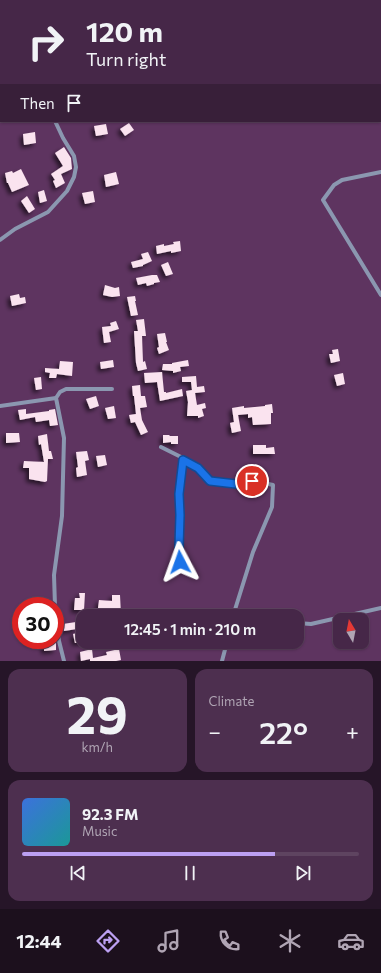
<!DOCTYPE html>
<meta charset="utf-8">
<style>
:root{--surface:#462748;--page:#4d2f4f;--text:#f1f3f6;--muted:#b0a5b4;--line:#5e4460;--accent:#bca0f2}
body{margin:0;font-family:Commissioner,sans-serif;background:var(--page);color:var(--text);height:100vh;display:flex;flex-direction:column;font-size:15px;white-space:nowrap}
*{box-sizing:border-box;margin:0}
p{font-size:13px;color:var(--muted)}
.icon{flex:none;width:22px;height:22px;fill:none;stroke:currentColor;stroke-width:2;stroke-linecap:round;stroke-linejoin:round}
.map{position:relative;height:661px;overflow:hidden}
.panel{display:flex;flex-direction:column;gap:8px;padding:8px;background:#261528;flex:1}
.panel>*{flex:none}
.guide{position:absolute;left:0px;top:0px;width:381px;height:122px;box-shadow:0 1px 3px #0004,0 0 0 1px var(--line);background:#462748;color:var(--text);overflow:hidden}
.needle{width:26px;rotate:350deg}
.buttons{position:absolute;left:333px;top:613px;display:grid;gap:8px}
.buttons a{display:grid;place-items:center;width:36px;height:36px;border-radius:8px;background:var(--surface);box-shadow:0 1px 3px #0004,0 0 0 1px var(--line);font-size:20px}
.speed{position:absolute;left:12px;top:597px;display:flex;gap:8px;font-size:20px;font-weight:700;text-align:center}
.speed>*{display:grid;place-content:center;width:52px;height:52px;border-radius:50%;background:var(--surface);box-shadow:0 1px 3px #0004,0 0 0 1px var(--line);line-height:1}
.speed .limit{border:6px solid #d22;background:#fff;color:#111}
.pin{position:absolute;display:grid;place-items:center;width:34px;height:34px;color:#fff;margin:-17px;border:2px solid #fff;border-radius:50%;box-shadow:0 1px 4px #0007}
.me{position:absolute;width:44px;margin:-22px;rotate:356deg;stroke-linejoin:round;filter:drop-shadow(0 0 3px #0008)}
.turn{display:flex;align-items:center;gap:14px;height:84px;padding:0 20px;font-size:18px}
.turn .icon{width:52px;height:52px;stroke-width:2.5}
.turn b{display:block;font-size:28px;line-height:34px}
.then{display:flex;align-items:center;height:38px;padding:0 20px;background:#0003;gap:8px;font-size:15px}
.big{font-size:30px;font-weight:600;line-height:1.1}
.panel .widget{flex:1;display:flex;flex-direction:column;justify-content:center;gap:6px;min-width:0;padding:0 14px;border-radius:12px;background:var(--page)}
.panel .dial{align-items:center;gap:0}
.dial b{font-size:52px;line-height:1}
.song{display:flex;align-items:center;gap:12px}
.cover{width:48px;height:48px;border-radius:6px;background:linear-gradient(135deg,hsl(220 70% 55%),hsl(180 70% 35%))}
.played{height:4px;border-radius:2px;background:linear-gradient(90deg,var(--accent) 75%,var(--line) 75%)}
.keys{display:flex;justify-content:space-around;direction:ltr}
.heat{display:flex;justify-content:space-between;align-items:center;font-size:22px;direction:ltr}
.panel .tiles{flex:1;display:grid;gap:8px;grid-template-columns:1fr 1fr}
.widget:last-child{grid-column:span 2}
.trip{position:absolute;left:76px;top:609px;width:228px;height:40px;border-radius:12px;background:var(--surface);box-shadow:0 1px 3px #0004,0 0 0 1px var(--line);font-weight:600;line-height:40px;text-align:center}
.tab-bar{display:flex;height:64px;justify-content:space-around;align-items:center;background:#1c101d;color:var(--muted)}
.tab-bar .icon{width:28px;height:28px}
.tab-bar .active{color:var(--accent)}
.tab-bar b{font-size:18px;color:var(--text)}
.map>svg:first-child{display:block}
.building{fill:#fae3ef;filter:url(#shadow)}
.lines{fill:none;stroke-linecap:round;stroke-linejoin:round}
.street{stroke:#8b97b0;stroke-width:4}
.secondary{stroke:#b0c3eb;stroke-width:7}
.route-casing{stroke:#114b97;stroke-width:10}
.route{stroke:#1a73e8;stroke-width:7}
</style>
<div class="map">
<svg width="381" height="661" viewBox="0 0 381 661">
<defs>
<filter id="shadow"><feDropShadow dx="-3" dy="3" stdDeviation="2" flood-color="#0009"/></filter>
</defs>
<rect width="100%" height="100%" fill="#5e3460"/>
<g class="building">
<polygon points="129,123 134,130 125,136 120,129"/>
<polygon points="106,124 108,134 96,136 94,126"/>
<polygon points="35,132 36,143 24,145 23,134"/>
<polygon points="64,147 71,158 72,169 61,174 65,183 56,188 53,181 55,180 51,174 63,166 55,153"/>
<polygon points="21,169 29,185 12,192 8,183 7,183 5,173 12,171 13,173"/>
<polygon points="116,172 119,184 106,187 104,175"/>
<polygon points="44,190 47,201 40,203 38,192"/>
<polygon points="93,191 95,202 85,204 82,193"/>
<polygon points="27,196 35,209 29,213 21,201"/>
<polygon points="180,241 181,251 171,253 171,251 157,254 156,246 164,244 164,246 174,244 173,242"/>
<polygon points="148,252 152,261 143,265 143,266 133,268 131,262 143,259 141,254"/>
<polygon points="168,262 173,274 166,276 161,265"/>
<polygon points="152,275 157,275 160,282 154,283 154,284 147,286 146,283 138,285 136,278"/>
<polygon points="105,285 115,288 119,287 120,296 112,297 103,295"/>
<polygon points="19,294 20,298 25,297 26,303 12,306 10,296"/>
<polygon points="135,296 136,301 135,301 138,315 131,316 127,297"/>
<polygon points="144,319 146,336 142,336 143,362 145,361 147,369 138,371 136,363 134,331 138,331 136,320"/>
<polygon points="116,321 119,329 109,332 111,342 104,343 102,327 111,326 110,323"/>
<polygon points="165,333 167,342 166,342 169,350 159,354 157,348 159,347 157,334"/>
<polygon points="338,349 340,361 331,363 329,354 333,354 332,350"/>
<polygon points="113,360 114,367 101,369 100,362"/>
<polygon points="188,360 189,366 180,367 181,371 173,373 173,371 162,370 163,364 172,364 172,363"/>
<polygon points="60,361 73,362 72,376 57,374 56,378 49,378 50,373 45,372 45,368 59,369"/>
<polygon points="162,372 164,392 166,392 166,393 182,389 183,396 160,401 157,382 145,383 144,373"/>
<polygon points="343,373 345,384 337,386 334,375"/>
<polygon points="196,376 197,387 204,386 205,392 195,393 197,405 205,403 206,408 202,409 204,416 198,418 198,416 187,416 188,402 186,391 192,390 191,382 182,382 182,377"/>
<polygon points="41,377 42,389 36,390 34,378"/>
<polygon points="140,385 141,396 145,396 147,407 140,408 142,420 148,432 141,435 135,422 131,423 129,415 136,414 134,396 133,396 132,386"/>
<polygon points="96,396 99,406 90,409 86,399"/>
<polygon points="272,404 273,413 271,413 271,424 253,425 252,417 248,418 248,414 238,415 241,431 232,433 230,423 234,422 232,408 244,406 244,408 265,406 265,405"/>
<polygon points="114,406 116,418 108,419 105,408"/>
<polygon points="26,409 26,414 49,411 49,410 55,409 58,425 50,426 49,420 36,422 35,417 20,420 18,410"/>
<polygon points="6,433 19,433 20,442 6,443"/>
<polygon points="47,434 49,451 51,451 53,459 48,459 47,481 45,482 29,479 29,468 23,468 24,461 44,462 41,444 39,445 38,436"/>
<polygon points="163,435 169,435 170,436 178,436 178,444 171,444 171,442 163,443"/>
<polygon points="253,445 266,445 266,448 274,447 275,454 253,454"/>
<polygon points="87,451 89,460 85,461 87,475 77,477 76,468 78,467 76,452"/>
<polygon points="105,455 107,465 98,467 96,456"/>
<polygon points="79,593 85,593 84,610 74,610 75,598 80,598"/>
<polygon points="112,595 120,595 121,615 111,615 111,616 97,616 99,600 112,601"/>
<polygon points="76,622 77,629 64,631 63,624"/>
<polygon points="82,632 84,642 75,643 73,634"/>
<polygon points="44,642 56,642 56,650 44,651"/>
<polygon points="92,649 93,658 107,655 106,652 119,649 121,660 116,661 90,661 90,659 81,661 80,652"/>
</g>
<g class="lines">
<g class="street">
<polyline points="118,1 119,0"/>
<polyline points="381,172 342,180 334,185 323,200 381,295"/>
<polyline points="0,240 15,229 48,212 67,191 74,177 76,167 74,156 63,138 55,121"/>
<polyline points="0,406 56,398"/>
<polyline points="161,447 181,457 183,460 198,468 210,481 236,484 252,481 259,482 273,485 272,507 253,552 233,616"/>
<polyline points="180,562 179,547 180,515 179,494 183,460"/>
<polyline points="55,606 54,575 62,516 64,438 56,398 60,392 66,389 112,389"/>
<polyline points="55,610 59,641 64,661"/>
<polyline points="297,623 311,624 381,608"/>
<polyline points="222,661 227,642"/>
</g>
<g class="secondary">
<polyline points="23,1 24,0"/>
<polyline points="0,28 1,27"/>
</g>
</g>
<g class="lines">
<g class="route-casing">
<polyline id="route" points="180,562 179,547 180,515 179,494 183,460 198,468 210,481 236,484 252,481"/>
</g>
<use href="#route" class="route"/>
</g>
</svg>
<div class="buttons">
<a><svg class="needle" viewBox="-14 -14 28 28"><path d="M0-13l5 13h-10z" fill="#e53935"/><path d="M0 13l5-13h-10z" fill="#b0a5b4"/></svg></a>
</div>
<div class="speed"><div class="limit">30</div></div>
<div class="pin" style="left:252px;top:481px;background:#d93025"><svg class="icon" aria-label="arrive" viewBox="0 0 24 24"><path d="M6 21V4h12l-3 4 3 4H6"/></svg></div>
<svg class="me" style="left:180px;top:562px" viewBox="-20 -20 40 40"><path d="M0-17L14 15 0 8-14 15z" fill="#1a73e8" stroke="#fff" stroke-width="4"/></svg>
<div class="trip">12:45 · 1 min · 210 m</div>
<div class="guide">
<div class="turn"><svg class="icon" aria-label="right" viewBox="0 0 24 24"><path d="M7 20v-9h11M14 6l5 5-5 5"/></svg><div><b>120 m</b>Turn right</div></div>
<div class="then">Then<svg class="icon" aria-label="arrive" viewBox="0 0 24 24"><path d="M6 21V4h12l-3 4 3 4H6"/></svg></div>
</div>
</div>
<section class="panel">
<div class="tiles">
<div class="widget dial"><b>29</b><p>km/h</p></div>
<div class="widget"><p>Climate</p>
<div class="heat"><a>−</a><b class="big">22°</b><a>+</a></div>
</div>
<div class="widget">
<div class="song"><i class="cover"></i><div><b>92.3 FM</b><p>Music</p></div></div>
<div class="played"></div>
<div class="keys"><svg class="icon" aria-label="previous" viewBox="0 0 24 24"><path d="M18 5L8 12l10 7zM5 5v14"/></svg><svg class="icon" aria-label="pause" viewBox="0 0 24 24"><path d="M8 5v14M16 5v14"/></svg><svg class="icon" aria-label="next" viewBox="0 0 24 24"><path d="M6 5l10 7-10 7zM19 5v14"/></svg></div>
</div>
</div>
</section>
<nav class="tab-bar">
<b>12:44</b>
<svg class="icon active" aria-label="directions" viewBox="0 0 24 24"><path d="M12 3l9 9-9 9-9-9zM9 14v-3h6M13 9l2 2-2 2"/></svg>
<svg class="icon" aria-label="music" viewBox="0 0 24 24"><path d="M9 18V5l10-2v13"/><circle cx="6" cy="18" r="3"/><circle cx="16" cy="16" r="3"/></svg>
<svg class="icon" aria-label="phone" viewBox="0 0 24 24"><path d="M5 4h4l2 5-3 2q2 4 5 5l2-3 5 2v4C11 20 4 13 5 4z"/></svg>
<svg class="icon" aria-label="climate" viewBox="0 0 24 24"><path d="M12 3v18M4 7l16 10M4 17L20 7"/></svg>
<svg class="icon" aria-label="car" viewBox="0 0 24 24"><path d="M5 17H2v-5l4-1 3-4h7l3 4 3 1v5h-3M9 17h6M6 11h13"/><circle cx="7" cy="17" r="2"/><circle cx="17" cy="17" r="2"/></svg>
</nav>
